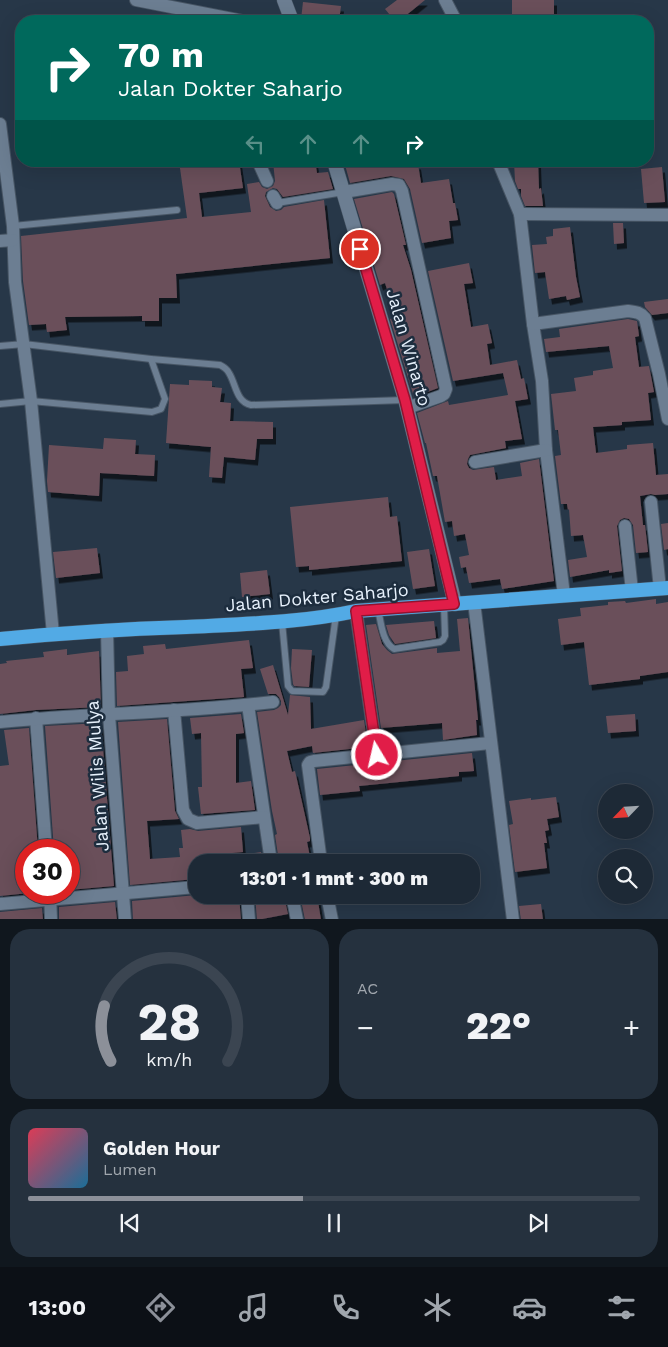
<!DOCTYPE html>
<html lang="id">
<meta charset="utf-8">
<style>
:root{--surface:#1d2936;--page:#25313e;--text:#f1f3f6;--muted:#a0a6ad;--line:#3b4551;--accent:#8c9099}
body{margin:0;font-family:"Work Sans",sans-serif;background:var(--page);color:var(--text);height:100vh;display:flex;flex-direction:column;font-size:19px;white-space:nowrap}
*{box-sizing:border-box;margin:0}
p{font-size:16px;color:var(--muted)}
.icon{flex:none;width:28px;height:28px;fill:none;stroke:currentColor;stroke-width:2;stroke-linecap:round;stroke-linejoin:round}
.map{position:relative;height:919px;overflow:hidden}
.details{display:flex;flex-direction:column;gap:10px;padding:10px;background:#10171e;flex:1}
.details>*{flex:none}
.hud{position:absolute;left:15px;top:15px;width:639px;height:152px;border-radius:20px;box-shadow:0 5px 20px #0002,0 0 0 1px var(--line);background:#00695c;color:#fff;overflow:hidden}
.needle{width:32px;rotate:245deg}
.buttons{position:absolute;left:598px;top:784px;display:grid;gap:10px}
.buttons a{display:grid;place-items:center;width:55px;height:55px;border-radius:50%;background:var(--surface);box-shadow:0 5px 20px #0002,0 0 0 1px var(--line);font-size:25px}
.speed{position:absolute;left:15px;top:839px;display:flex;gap:10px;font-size:25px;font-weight:700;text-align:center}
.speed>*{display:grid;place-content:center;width:65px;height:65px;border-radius:50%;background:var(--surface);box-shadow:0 5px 20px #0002,0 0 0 1px var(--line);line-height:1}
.speed .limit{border:8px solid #d22;background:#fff;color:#111}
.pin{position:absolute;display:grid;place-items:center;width:42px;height:42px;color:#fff;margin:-21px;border:2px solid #fff;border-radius:50%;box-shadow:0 1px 5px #0007}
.me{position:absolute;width:55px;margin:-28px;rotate:351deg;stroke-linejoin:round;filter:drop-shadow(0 0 4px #0008)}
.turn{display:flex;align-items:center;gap:18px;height:105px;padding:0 20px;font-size:22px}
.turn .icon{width:65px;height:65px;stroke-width:2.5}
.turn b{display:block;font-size:35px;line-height:42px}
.lanes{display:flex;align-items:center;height:48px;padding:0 20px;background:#0003;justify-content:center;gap:25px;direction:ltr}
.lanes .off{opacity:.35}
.big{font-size:38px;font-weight:800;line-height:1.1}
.details .widget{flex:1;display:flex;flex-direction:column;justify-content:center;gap:8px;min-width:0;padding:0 18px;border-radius:20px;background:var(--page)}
.details .dial{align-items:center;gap:0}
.dial svg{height:130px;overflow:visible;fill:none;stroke:var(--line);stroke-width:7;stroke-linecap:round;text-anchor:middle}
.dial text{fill:var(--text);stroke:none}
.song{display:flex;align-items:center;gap:15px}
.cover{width:60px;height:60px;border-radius:8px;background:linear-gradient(135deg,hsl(350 70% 55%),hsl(200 70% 35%))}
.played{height:5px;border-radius:2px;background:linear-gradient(90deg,var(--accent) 45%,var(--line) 45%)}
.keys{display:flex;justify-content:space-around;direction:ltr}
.heat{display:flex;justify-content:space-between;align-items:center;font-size:28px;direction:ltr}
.details .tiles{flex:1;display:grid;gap:10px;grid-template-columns:1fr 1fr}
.widget:last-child{grid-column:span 2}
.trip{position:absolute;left:188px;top:854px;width:292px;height:50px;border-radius:20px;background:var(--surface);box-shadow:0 5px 20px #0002,0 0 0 1px var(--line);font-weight:800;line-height:50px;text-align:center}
.dock{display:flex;height:80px;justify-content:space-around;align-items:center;background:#0c1016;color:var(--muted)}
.dock .icon{width:35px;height:35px}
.dock .selected{color:var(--accent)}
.dock b{font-size:22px;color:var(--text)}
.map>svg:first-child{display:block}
.building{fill:#6a505a;filter:url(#shadow)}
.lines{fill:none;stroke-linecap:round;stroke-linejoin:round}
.service-casing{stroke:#475564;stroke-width:8}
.minor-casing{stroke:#475564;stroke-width:14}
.tertiary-casing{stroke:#475564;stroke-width:15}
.trunk-casing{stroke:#475564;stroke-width:15}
.service{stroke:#6c7e92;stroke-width:6}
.minor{stroke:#6c7e92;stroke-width:12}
.tertiary{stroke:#6c7e92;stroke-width:14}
.trunk{stroke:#52aae5;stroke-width:14}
.route-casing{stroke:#92132f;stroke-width:12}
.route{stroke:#e11d48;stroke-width:9}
.labels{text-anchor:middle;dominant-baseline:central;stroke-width:5;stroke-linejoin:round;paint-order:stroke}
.street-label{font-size:18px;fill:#e7f1fc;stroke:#1d2d3e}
</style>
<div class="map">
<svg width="668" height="920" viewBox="0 0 668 920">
<defs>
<filter id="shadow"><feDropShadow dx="3" dy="5.5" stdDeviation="0" flood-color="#0009"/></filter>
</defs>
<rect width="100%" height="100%" fill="#273748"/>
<g class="building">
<polygon points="397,0 425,0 399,21 395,21 385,9"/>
<rect x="512" y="0" width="42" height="21"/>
<polygon points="303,2 341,6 339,21 301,20"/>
<polygon points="179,161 239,161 243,188 199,193 202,217 251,212 247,184 259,182 262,187 267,189 273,186 275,181 273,161 315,161 317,173 328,172 333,189 283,197 277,189 273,188 266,192 265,196 270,207 276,211 281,210 284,207 324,200 330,258 176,274 177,298 159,298 159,321 142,321 142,316 65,317 67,330 47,332 46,324 29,325 23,281 21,236 187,218"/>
<polygon points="344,161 391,161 392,168 418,164 421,183 449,179 453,203 455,203 458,220 449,221 451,238 422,243 410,189 404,179 391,176 350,183"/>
<polygon points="514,161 538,161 539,189 541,188 543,206 525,206 521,196 521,189 518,189 515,181"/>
<polygon points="662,167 665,202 644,203 641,169"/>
<polygon points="392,192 394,194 406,245 403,245 411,270 438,388 414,397 390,319 396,317 385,283 380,285 354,199"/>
<polygon points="613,223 623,223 624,243 614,244"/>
<polygon points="570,227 576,277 580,297 567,300 566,296 549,299 545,272 535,273 532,245 547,244 546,237 553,236 553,229"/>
<polygon points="469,263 473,283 464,284 471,327 488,324 492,343 487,344 490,365 517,360 521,379 524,378 528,399 515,401 522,439 505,441 506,448 470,455 468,459 467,464 469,468 473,470 494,467 496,480 522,476 520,463 539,459 554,581 502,589 500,579 469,583 466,567 461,568 459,557 469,555 465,534 454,536 452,521 445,522 437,476 433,476 426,443 425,443 417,413 448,401 449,405 508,395 503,373 453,381 428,271"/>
<polygon points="668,299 668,313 652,315 645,307 644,302"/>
<polygon points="628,319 637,321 639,336 635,337 639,367 649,366 651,376 654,392 648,393 651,420 622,422 622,425 593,427 596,453 627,449 627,445 653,443 656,475 668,474 668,494 655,495 651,494 640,496 643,525 645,525 648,552 636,553 633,525 629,519 624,518 620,520 617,526 622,571 609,573 609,570 570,577 568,560 587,557 583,535 571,536 569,509 568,510 567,504 561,504 555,456 561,455 558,430 555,430 551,394 576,391 574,378 593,375 593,371 613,368 609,346 546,352 544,339 560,337 559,329"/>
<polygon points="189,380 212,381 212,387 222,388 220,402 231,403 230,421 273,422 273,439 257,439 255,460 224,457 222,478 209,477 211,447 166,443 170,384 189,385"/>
<polygon points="104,438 136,440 135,454 155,455 154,476 100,473 99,496 48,492 47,481 49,445 103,449"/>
<polygon points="388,497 390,517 397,516 402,561 309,570 309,566 296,567 290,507"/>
<polygon points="668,523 668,549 664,550 661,524"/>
<polygon points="97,548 100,573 56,578 53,552"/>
<polygon points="429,549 435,586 413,589 407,552"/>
<polygon points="267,570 270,594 242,597 240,573"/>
<polygon points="656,599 656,604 668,602 668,672 640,676 640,679 589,685 584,642 561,645 558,619 581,616 580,608 608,605 608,602 625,601 626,603"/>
<polygon points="468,618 478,720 476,720 477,735 443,740 442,723 381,728 366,625 376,624 382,644 387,650 392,654 437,648 437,653 460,651 457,619"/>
<polygon points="434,621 436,638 395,644 389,635 386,625"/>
<polygon points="249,640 253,668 241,669 244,697 117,706 116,672 128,671 127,656 144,654 143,646 165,644 166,649"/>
<polygon points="67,649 67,655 99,651 101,707 36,710 0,714 0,664 7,663 6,661 44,657 43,652"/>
<polygon points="292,649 312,650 309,687 294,686 293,684 291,668"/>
<polygon points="273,665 288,715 290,695 310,697 311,729 364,720 368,747 313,753 312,746 287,751 292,772 295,771 310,838 310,841 307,842 311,862 279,862 275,835 277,834 272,811 257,712 274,710 278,708 281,705 281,701 279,697 276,694 268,694 260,669"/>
<polygon points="241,714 244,733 236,734 236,783 251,781 255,810 201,814 198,787 202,787 201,733 192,734 190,718"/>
<polygon points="635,714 636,731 608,733 606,716"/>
<polygon points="167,719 175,811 179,819 147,821 150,859 180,857 179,848 183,848 181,830 190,829 198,831 241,827 243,852 211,855 212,862 195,862 196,879 130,885 118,722"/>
<polygon points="101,723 114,886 69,890 69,850 54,850 45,726"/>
<polygon points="29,728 38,850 26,850 26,892 39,892 0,896 0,766 9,765 4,730"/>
<polygon points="472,753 474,771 459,772 459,776 359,786 360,791 320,795 317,769"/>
<polygon points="556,797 559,817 547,819 549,830 545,831 547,843 544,843 547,868 515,872 509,825 513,824 509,801 531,798 531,800"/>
<polygon points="261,852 263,862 237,862 236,856"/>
<polygon points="197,895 205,895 205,897 220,895 239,895 241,920 133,920 132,901"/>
<polygon points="255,895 273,895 273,898 284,896 288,914 257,920"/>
<polygon points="300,895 317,895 321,920 305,920"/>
<polygon points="115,902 117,920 59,920 59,907"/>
<polygon points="541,904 543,920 521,920 519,906"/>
<polygon points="42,908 43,920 0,920 0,912"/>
</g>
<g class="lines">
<g class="service-casing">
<g id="service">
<polyline points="277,203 344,192"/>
<polyline points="13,226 177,210"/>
<path d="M0 346 24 344 151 359 220 365C224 367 227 369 229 373 236 384 236 402 251 405L405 400"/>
<polyline points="0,404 31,401 152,412 161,409 165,399 151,359"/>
<path d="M378 609C381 622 382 642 394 649L440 642 443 640 445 636 444 605"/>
<polyline points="282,622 288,686 292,691 323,692 326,687 336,615"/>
</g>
</g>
<g class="minor-casing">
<g id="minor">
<polyline points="136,0 243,21"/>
<polyline points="445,0 456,21"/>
<polyline points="0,124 13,226 15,282 31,401 53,634"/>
<polyline points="258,161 267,181"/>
<polyline points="498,161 520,214 533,324 542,381 546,450 564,595"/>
<polyline points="344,192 392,184 399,185 402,191 446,389 444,394 441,396 407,408"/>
<polyline points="273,196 277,203"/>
<polyline points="520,214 668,215"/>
<polyline points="0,241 13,240"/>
<path d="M533 324 628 311C636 312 640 312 645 318L659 374 668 419"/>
<polyline points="475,462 546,450"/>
<polyline points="651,502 660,589"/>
<polyline points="625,526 632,591"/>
<polyline points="474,602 513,920"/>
<polyline points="356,611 377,755"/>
<polyline points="107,630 109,715 125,920"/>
<polyline points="248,705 271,862"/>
<polyline points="174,710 183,810 188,819 197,823 264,817"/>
<polyline points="36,718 46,850"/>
<path d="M0 722C91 713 182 713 273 702"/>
<polyline points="321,862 308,765 310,762 314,761 490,743"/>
<polyline points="50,892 51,920"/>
<polyline points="247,895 249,920"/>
<polyline points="292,895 297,920"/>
<polyline points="327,895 332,920"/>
<polyline points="0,904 196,887"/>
</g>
</g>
<g class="tertiary-casing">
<g id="tertiary">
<polyline points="284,0 292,21"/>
<polyline points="334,161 405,399 455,604"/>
</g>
</g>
<g class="trunk-casing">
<path id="trunk" d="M0 639C62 633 124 629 186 627 243 624 300 623 356 611L668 588"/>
</g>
<use href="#service" class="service"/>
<use href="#minor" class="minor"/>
<use href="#tertiary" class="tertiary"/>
<use href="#trunk" class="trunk"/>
</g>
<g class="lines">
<g class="route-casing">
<polyline id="route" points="360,249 405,400 454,604 356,611 377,755"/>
</g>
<use href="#route" class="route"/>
</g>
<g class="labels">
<g class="street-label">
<text transform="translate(409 347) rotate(74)">Jalan Winarto</text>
<text transform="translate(317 597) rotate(-5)">Jalan Dokter Saharjo</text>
<text transform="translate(97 776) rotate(-94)">Jalan Wilis Mulya</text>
</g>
</g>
</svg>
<div class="buttons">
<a><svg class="needle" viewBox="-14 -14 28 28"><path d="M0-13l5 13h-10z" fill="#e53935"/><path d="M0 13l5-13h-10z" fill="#a0a6ad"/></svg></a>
<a><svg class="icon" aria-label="search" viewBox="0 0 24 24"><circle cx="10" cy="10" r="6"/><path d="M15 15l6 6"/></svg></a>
</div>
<div class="speed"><div class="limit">30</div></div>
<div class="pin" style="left:360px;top:249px;background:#d93025"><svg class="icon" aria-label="arrive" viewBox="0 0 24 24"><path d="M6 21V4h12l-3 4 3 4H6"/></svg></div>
<svg class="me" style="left:377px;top:755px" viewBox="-20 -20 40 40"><circle r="17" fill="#e11d48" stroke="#fff" stroke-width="3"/><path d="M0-11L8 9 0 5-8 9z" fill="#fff"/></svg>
<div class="trip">13:01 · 1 mnt · 300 m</div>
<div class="hud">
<div class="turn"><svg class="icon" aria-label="right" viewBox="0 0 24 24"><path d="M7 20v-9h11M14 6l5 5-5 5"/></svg><div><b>70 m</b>Jalan Dokter Saharjo</div></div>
<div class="lanes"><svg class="icon off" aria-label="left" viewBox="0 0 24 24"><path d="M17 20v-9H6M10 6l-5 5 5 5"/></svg><svg class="icon off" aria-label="ahead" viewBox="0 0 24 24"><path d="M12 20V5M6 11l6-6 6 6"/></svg><svg class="icon off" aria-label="ahead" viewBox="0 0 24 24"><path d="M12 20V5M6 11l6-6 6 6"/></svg><svg class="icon" aria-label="right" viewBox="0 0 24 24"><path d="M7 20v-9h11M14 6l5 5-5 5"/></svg></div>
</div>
</div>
<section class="details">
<div class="tiles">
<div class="widget dial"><svg viewBox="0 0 100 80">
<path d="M14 69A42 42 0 1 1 86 69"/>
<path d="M14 69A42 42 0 0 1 10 35" stroke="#8c9099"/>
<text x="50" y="56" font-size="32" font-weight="700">28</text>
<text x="50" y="72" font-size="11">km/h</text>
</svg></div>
<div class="widget"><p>AC</p>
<div class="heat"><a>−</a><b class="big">22°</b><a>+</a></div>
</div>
<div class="widget">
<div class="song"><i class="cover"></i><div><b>Golden Hour</b><p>Lumen</p></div></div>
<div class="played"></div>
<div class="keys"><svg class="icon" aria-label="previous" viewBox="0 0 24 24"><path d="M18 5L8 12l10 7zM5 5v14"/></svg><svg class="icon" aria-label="pause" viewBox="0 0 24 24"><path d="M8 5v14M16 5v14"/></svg><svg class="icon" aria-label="next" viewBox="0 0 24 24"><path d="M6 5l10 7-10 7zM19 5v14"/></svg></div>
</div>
</div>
</section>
<nav class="dock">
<b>13:00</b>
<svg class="icon selected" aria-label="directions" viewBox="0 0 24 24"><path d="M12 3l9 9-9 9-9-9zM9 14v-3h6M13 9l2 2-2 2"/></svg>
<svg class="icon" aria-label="music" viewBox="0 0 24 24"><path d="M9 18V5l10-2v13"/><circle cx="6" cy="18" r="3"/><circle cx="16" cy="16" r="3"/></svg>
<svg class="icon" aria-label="phone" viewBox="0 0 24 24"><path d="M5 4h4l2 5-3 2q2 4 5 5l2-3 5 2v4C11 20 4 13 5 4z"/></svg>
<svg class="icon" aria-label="climate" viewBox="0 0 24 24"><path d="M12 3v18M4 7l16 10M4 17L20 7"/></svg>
<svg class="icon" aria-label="car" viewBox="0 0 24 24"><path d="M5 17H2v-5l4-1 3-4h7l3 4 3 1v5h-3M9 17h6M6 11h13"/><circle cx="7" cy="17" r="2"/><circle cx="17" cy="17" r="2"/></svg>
<svg class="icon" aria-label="filters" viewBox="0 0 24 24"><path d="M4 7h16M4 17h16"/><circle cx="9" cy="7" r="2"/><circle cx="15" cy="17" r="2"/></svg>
</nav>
